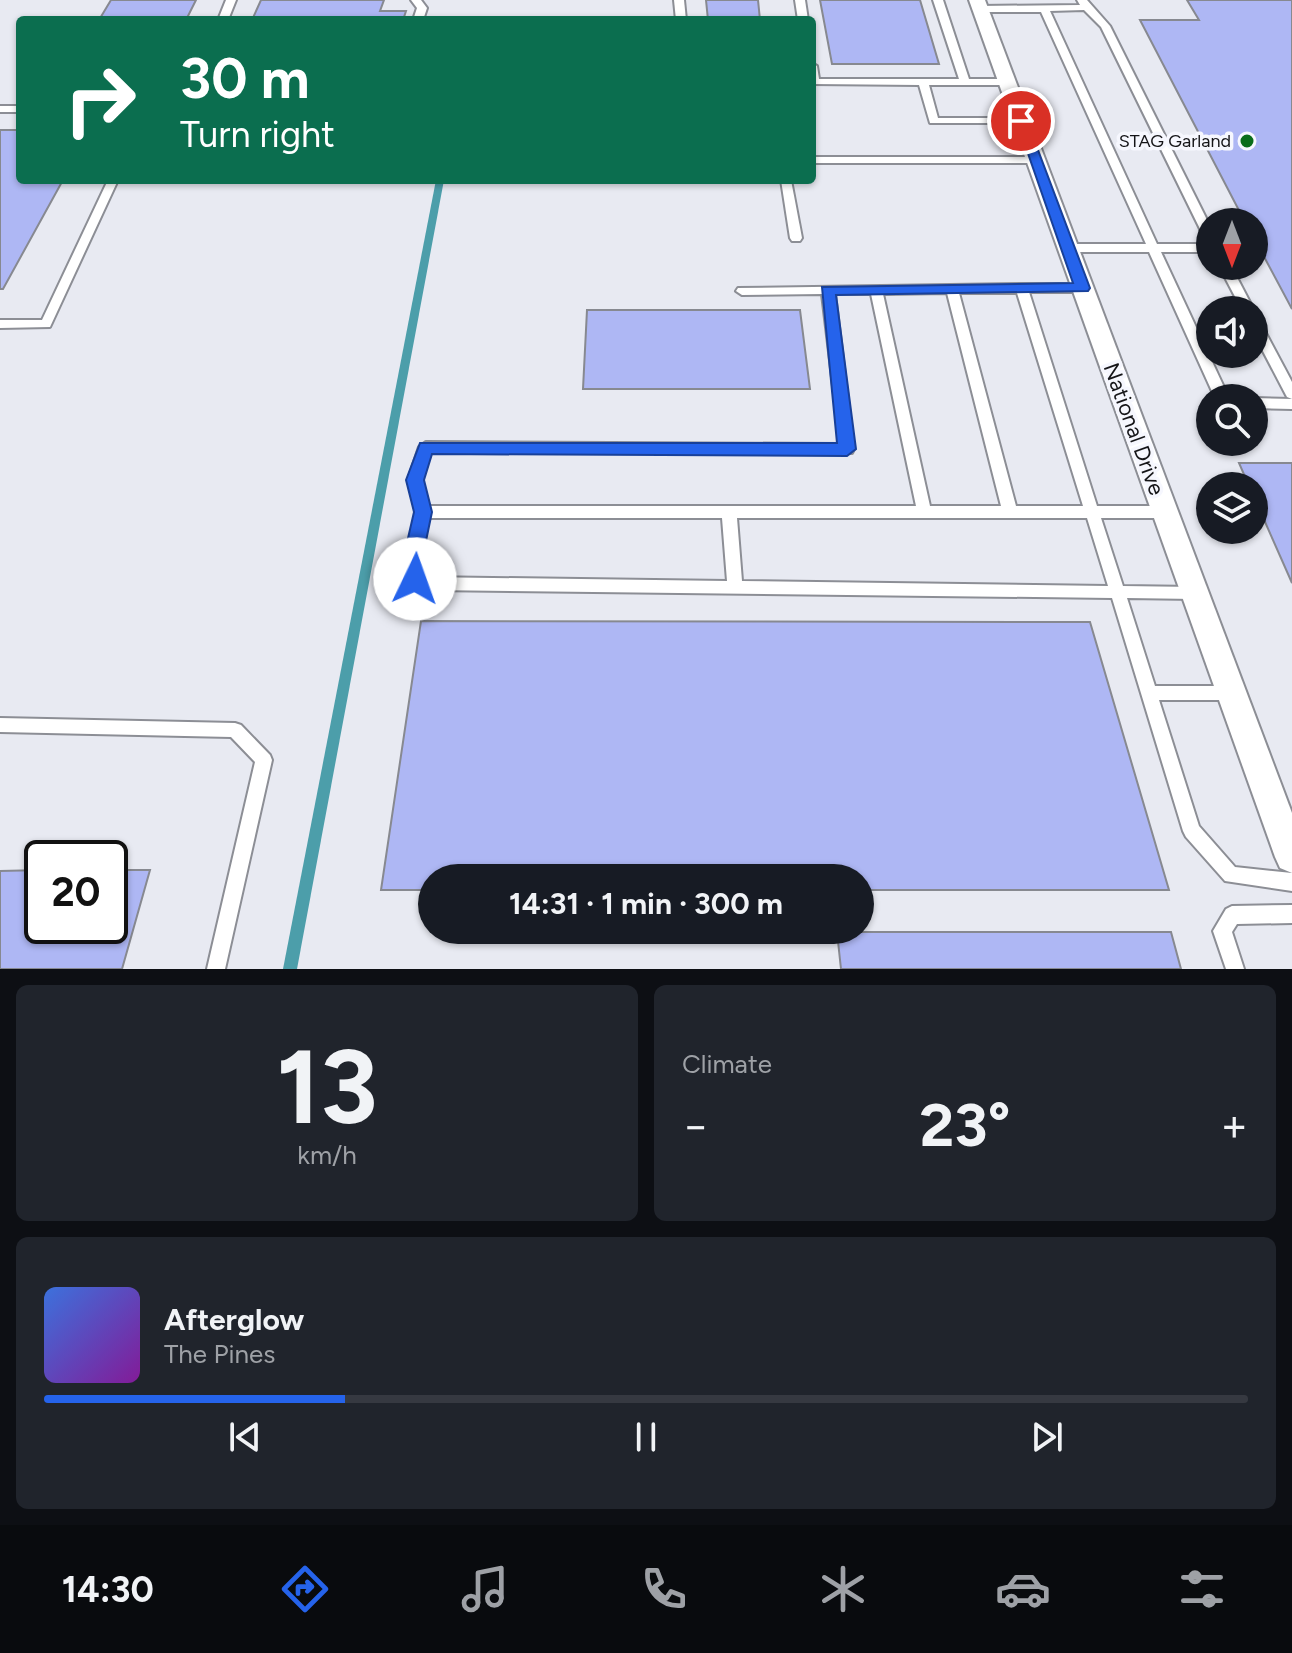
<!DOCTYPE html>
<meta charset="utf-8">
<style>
:root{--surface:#171b24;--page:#20242c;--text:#f1f3f6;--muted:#9ea1a6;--line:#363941;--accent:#2563eb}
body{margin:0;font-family:Figtree,sans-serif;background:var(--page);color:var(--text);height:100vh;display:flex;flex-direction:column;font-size:30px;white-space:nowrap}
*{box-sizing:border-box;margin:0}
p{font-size:26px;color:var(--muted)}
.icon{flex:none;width:44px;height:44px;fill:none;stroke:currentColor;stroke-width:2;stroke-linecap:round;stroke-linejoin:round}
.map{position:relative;height:969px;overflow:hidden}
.details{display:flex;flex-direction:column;gap:16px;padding:16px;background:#0d0f14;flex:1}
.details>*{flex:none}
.top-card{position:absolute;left:16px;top:16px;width:800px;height:168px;border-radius:8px;box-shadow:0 2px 6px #0004;background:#0b6e4f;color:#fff;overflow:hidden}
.needle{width:52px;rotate:180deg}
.controls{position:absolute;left:1196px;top:208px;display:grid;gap:16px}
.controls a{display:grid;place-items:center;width:72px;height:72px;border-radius:50%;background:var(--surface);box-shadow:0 2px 6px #0004;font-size:40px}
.speed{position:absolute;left:24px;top:840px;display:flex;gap:16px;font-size:40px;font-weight:700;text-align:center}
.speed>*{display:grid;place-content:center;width:104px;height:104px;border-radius:50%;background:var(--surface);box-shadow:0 2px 6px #0004;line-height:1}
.speed .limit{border:4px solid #111;border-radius:12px;background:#fff;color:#111}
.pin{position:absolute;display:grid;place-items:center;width:68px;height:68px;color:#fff;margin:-34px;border:4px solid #fff;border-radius:50%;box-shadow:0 2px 8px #0007}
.me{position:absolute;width:88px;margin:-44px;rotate:3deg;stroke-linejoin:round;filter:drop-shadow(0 0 6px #0008)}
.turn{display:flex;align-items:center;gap:28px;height:168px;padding:0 32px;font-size:36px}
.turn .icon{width:104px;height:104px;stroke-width:2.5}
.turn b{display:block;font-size:56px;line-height:68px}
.big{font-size:60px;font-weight:700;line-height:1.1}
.details .tile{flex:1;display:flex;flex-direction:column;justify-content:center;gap:12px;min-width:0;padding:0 28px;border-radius:12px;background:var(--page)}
.details .dial{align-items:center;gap:0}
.dial b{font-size:104px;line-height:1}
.song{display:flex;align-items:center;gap:24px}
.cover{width:96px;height:96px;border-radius:12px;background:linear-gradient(135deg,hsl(220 70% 55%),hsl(290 70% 35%))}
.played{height:8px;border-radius:4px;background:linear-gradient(90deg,var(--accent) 25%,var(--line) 25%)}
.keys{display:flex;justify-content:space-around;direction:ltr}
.heat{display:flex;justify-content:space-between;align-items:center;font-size:44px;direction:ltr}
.details .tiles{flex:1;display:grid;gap:16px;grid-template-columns:1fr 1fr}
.tile:last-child{grid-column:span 2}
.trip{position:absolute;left:418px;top:864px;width:456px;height:80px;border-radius:40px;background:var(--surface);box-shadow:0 2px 6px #0004;font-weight:700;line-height:80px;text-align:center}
.menu{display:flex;height:128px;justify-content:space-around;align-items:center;background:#090b0e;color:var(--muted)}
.menu .icon{width:56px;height:56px}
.menu .selected{color:var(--accent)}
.menu b{font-size:36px;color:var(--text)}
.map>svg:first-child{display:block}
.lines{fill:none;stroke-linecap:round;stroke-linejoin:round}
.stream{fill:#4c9eaa;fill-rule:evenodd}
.building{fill:#aeb7f4;stroke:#878990;stroke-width:2}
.lane-casing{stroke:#8c8e95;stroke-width:4}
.street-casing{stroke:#8c8e95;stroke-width:4}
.lane{fill:#fff;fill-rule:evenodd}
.street{fill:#fff;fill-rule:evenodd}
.route{fill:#2563eb;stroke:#184099;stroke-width:2}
.poi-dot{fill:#0a6d1a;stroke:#f6f7fe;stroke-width:3}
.labels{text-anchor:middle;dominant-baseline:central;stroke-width:7;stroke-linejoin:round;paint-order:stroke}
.far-poi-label{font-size:18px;fill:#151518;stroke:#f6f7fe;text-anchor:end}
.street-label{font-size:22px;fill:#151518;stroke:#f6f7fe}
</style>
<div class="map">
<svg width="1292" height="969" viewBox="0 0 1292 969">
<rect width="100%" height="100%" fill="#e8eaf2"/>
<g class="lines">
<polygon class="stream" points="436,180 444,180 297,969 283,969"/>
</g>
<g class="building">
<polygon points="111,0 196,0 186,20 99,20"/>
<polygon points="261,0 384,0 380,11 406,11 403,20 252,20"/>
<polygon points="706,0 758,0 760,20 708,20"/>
<polygon points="820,0 920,0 939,64 832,64"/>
<polygon points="1187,0 1292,0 1292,309 1254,238 1254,222 1245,222 1140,20 1199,20"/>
<polygon points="0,130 20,130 20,180 63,180 3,289 0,289"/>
<polygon points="587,310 800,310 810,389 583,389"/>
<polygon points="1239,463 1292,463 1292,583 1254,497 1254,486 1249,486"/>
<polygon points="421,621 1090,622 1169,890 860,890 860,878 432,878 432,890 381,890"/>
<polygon points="42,870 42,926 110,926 110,870 150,870 122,969 0,969 0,871"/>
<polygon points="837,932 1171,932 1181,969 841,969"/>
</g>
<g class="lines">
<g class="lane-casing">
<g id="lane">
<polygon points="226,0 236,0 228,20 218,20"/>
<polygon points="411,0 421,0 427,8 423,20 413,20 417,8"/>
<polygon points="674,0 684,0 686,20 676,20"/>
<polygon points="795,0 805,0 808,20 798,20"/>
<polygon points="933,0 943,0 969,79 1006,79 1011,82 1006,85 929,85 938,118 1021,118 1025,119 1025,123 930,123 919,85 812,84 812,63 817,66 819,79 959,79"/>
<polygon points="1077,0 1087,0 1110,26 1210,226 1210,241 1204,237 1101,27 1084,10 1050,11 1157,244 1210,244 1210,252 1161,252 1229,398 1215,398 1149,252 1068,252 1062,248 1068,244 1146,244 1041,12 980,12 975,9 980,6 1080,5"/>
<rect x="0" y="106" width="20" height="6"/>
<polygon points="812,157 1035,157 1040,160 1035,163 812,163"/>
<polygon points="108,180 118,180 50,327 0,328 0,320 42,320"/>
<polygon points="781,180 791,180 802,238 800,241 792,241 790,238"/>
<polygon points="1219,266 1231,266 1254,310 1242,310"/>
<path d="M1022 284H1082L1088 288 1082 292H1029L1097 506H1165L1170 508 1172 512 1170 516 1165 518H1101L1123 586 1195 587 1200 589 1203 593 1200 597 1195 599 1127 598 1155 686H1232L1238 688 1240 693 1238 698 1232 700H1159L1199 826 1235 867 1292 873V891L1225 881 1186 837 1183 831 1112 598 430 590 413 586 405 570 416 512 408 480 419 447 426 442 840 444 822 294 742 295 736 291 738 288ZM947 293 1001 506H930L883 294ZM959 293H1017L1083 506H1016ZM835 294H871L916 506H429L422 480 431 452 852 453 854 449ZM429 518H722L727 581 423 577C415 561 426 535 429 518ZM737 518H1087L1108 586 742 581Z"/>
<polygon points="1254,318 1260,322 1292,382 1292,399 1287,397 1254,334"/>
<polygon points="1254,398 1292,399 1292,409 1254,408"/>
<polygon points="0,718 235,723 241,725 270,755 272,760 225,969 207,969 255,762 231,737 0,732"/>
<polygon points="1292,905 1292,923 1237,924 1232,932 1244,969 1226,969 1213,931 1226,909 1232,906"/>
</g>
</g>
<g class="street-casing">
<polygon id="street" points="969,0 985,0 1292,813 1292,873 1280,868 1275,857"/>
</g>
<use href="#lane" class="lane"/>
<use href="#street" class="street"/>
</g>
<polygon class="route" points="1016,119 1027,121 1090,288 1088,291 836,295 856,449 847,456 432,454 424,480 432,512 422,560 425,579 422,585 408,585 403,560 414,512 406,480 420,443 837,443 822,287 1073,283"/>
<circle class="poi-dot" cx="1247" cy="141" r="8"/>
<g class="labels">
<g class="far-poi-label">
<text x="1231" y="141">STAG Garland</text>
</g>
<g class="street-label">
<text transform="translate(1134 429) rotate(70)">National Drive</text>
</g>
</g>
</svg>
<div class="controls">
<a><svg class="needle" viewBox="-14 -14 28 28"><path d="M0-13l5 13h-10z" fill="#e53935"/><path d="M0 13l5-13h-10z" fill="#9ea1a6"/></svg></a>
<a><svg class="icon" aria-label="sound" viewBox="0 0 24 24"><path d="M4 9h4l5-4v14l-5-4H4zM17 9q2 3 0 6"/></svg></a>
<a><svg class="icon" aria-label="search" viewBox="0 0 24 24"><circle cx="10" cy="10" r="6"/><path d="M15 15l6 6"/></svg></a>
<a><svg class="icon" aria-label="layers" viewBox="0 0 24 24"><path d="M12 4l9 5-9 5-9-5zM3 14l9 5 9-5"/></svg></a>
</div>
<div class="speed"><div class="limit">20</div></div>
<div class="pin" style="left:1021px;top:121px;background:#d93025"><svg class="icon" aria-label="arrive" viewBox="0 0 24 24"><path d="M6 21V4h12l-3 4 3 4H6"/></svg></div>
<svg class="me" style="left:415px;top:579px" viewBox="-20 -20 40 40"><circle r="19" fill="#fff"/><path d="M0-13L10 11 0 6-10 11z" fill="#2563eb"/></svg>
<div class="trip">14:31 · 1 min · 300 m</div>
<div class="top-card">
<div class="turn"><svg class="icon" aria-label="right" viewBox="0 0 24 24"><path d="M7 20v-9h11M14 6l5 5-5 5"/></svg><div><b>30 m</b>Turn right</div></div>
</div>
</div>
<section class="details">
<div class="tiles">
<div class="tile dial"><b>13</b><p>km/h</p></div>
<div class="tile"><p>Climate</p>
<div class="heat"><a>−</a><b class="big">23°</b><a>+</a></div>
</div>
<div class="tile">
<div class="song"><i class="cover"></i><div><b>Afterglow</b><p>The Pines</p></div></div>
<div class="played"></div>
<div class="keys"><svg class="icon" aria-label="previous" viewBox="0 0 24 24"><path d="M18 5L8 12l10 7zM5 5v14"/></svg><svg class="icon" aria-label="pause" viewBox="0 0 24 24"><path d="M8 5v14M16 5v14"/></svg><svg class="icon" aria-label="next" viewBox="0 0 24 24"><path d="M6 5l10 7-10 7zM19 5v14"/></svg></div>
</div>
</div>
</section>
<nav class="menu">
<b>14:30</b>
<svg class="icon selected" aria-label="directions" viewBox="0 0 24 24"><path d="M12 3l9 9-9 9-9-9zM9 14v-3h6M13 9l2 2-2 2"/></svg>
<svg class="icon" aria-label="music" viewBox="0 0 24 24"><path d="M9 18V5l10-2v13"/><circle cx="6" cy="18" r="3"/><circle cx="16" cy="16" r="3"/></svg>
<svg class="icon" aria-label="phone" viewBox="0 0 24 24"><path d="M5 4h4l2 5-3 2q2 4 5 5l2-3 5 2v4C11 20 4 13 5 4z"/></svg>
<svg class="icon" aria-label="climate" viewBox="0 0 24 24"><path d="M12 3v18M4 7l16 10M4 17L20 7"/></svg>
<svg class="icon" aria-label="car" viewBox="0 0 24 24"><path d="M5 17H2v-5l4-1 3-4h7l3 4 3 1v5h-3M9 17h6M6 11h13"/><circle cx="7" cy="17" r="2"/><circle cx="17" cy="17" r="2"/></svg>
<svg class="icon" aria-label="filters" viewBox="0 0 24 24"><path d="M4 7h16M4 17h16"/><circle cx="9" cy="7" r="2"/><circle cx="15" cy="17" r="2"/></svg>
</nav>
